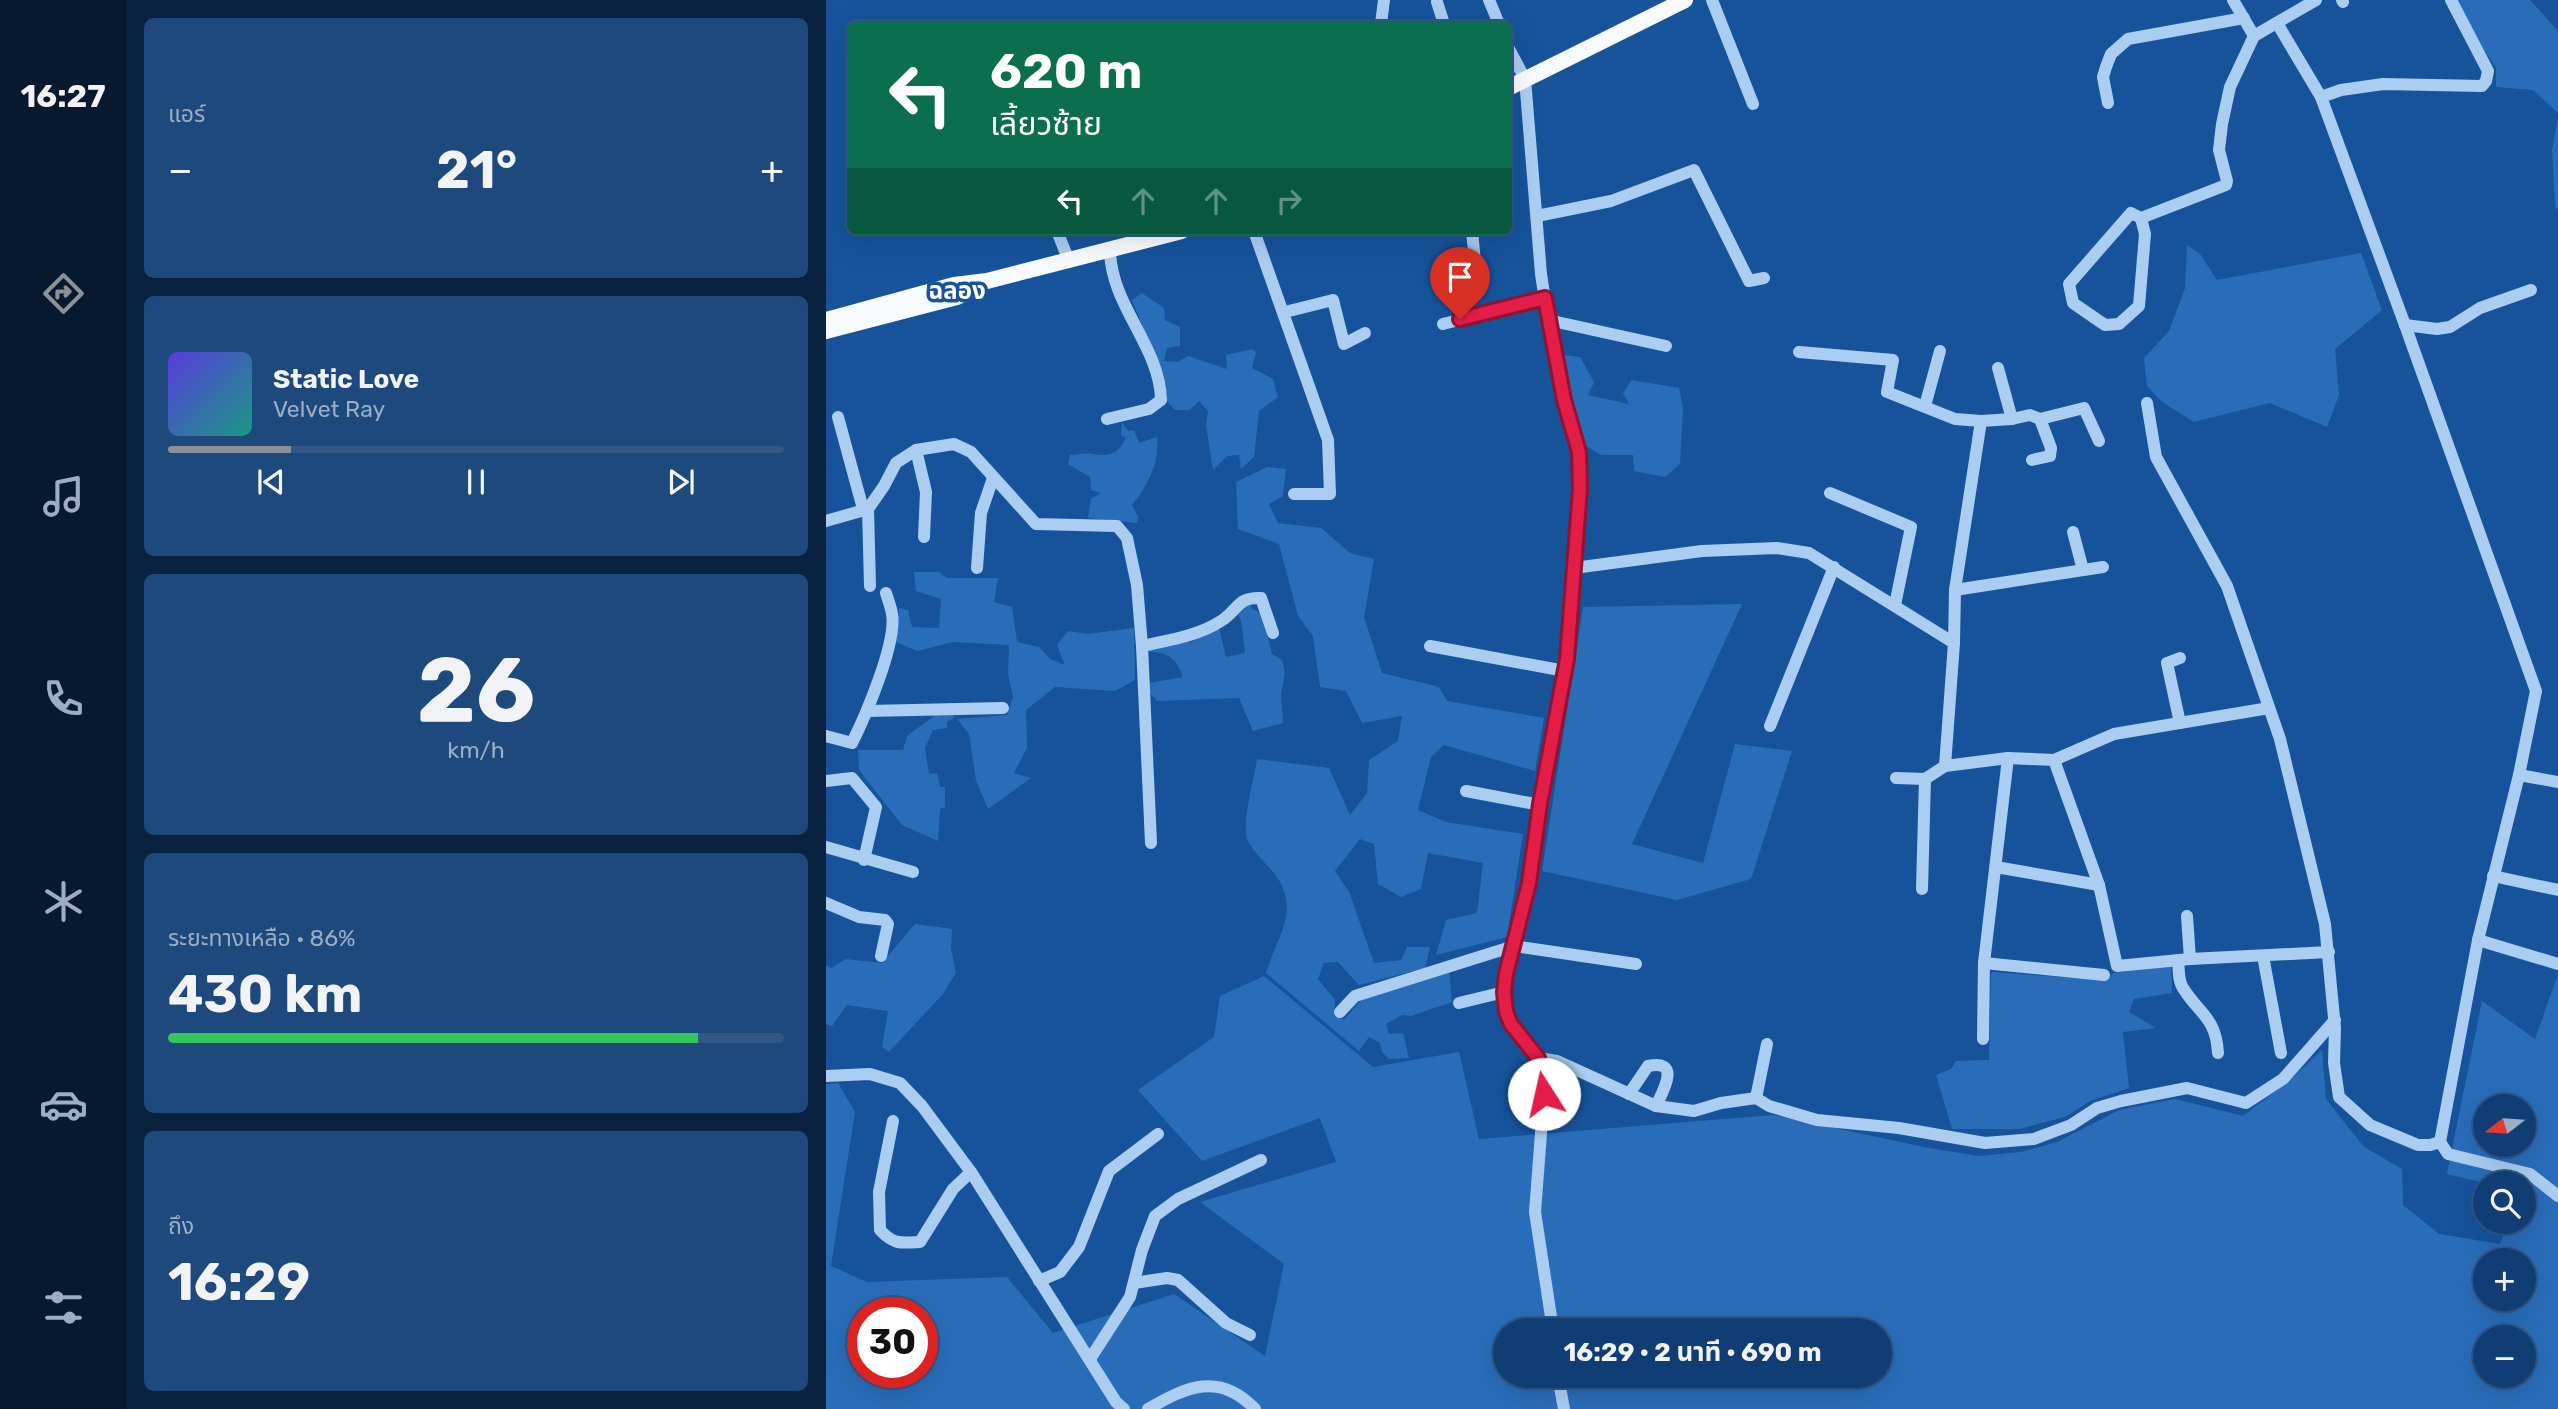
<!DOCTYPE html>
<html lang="th">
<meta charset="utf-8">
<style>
:root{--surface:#103e74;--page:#1e497c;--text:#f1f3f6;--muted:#9caec5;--line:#305786;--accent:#8c9099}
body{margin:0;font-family:Rubik,"Noto Sans Thai",sans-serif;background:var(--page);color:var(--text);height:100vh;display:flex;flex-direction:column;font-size:26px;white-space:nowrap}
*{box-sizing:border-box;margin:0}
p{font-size:23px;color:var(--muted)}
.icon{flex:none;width:38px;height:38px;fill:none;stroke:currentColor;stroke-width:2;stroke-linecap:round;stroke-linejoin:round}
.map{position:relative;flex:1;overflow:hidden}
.side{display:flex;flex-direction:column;gap:18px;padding:18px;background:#092240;width:700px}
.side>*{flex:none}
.banner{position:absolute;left:21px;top:21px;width:665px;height:214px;border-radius:10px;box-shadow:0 7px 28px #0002,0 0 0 2px var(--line);background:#0b6e4f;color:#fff;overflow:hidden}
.needle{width:46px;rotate:253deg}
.tools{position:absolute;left:1647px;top:1094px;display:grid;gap:14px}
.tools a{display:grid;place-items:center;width:63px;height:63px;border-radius:50%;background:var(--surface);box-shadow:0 7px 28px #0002,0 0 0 2px var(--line);font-size:35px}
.speed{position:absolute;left:21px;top:1297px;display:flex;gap:14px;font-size:35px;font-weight:700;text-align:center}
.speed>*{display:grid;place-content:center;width:91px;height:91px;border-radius:50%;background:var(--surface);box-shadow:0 7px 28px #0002,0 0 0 2px var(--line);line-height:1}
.speed .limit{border:10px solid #d22;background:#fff;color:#111}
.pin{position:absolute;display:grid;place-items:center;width:60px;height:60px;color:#fff;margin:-72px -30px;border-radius:50% 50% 50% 0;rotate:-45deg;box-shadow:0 0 7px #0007}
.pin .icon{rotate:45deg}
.me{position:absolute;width:77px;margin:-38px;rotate:350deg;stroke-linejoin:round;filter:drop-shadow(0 0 5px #0008)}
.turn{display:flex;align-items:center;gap:24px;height:147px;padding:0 28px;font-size:32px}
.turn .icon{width:91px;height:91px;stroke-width:2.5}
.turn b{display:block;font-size:49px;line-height:60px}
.lanes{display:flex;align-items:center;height:66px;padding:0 28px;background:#0003;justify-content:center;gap:35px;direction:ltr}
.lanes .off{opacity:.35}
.big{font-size:52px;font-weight:700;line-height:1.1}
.side .card{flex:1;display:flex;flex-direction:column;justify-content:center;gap:10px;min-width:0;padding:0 24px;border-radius:10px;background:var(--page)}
.side .dial{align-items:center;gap:0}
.dial b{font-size:91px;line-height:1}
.song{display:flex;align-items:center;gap:21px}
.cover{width:84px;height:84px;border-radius:10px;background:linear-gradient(135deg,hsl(250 70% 55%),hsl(170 70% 35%))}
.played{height:7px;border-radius:4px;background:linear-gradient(90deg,var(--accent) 20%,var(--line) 20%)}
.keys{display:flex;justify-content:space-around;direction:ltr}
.heat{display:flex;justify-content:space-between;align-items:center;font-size:38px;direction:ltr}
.charge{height:10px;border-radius:5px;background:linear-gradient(90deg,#34c759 86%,var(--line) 0)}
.trip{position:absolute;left:667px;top:1318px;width:399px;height:70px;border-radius:35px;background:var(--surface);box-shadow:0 7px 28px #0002,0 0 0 2px var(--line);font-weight:700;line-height:70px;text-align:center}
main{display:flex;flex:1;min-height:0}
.tabs{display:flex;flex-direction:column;width:126px;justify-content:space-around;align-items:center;background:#06192e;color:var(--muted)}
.tabs .icon{width:49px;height:49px}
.tabs .active{color:var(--accent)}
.tabs b{font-size:32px;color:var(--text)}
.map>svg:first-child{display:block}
.green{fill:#296db9;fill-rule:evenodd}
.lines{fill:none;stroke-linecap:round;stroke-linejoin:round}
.minor{stroke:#abcdf2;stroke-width:12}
.major{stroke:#f7faff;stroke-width:16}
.route-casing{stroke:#92132f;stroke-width:18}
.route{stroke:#e11d48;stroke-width:12}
.labels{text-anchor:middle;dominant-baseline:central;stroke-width:7;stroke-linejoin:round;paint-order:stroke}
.district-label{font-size:24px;font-weight:bold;fill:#fff;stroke:#16539b}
</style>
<main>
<nav class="tabs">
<b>16:27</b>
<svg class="icon active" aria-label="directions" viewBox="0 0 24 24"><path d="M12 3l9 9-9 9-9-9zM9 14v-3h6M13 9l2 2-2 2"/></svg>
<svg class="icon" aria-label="music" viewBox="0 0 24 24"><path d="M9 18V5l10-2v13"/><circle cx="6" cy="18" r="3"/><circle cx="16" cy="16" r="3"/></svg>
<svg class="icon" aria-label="phone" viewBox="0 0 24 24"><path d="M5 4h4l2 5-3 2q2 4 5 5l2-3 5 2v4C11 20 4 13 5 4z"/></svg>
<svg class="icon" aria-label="climate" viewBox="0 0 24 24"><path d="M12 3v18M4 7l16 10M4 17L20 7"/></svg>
<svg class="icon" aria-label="car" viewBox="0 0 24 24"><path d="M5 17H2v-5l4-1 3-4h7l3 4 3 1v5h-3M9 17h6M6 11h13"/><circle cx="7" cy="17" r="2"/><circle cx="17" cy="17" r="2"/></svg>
<svg class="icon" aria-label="filters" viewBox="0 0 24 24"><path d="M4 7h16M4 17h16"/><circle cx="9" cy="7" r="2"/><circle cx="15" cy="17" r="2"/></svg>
</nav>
<section class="side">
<div class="card"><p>แอร์</p>
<div class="heat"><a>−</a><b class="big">21°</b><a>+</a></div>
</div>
<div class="card">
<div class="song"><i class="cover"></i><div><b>Static Love</b><p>Velvet Ray</p></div></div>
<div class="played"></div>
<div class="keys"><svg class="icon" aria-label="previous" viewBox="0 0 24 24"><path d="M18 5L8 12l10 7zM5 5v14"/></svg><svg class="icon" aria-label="pause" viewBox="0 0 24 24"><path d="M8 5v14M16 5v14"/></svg><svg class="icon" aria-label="next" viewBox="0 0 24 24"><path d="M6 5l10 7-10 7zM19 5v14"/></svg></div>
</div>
<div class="card dial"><b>26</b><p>km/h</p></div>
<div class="card"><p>ระยะทางเหลือ · 86%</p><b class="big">430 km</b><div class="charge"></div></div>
<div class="card"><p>ถึง</p><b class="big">16:29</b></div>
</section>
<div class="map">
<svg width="1732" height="1409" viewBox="0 0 1732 1409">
<rect width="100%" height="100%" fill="#16539b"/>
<g class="green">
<polygon points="1630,0 1704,0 1732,31 1732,113 1707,90 1670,87 1670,68 1642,26"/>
<polygon points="1732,117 1732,209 1729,207 1726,150"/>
<polygon points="1361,245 1374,254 1391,280 1535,253 1556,310 1509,349 1513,395 1501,427 1444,403 1368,422 1336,402 1321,386 1318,358 1343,331 1359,288"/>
<polygon points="316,293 338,308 339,320 354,327 354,346 341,348 338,361 352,362 362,356 401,369 400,355 427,349 430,353 426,368 447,379 452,397 433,411 428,457 415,469 413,455 401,456 387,470 380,426 382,411 373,401 364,410 349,410 340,400 340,385 306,300"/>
<polygon points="738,355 754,357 768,382 762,395 803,404 797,393 806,380 853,388 857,408 854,464 839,477 808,471 807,455 775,455 757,444 748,412"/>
<path d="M296 422 302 431 308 430 313 443 331 437C334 463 322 485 306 505L312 517 311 523 262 518 265 499 275 493 265 490 264 477 242 464 244 455C251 455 261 452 268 454 284 457 293 453 300 438L295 435Z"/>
<path d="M441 467 460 469 457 496 443 504 452 523 495 528 524 553 548 559 538 617 556 673 613 687 621 701 718 718 709 771 618 745 605 757 592 810 620 822 697 834 681 937 610 955 620 920 651 913 657 863 602 853 595 889 575 897 552 884 548 844 534 839 509 871 523 892 548 963 575 960 581 947H604L599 968 533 985 512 962 498 963 492 979 509 1000 508 1015 518 1020 536 999 623 970 626 1002 585 1016 576 1015 560 1024 563 1034 577 1033 583 1058 563 1059 556 1052 554 1043 543 1037 533 1051 440 973C451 936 476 909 448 873 441 865 424 848 421 839 416 823 428 778 431 759L503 768 524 815 541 793 543 760 572 741 576 716 536 723 520 691 494 687 487 636 472 616 453 544 412 529 410 482Z"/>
<polygon points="88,572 113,572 121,578 172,578 168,602 186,607 191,642 213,647 224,659 239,665 231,645 242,631 262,634 308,628 309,680 289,691 229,687 200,710 201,748 188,773 205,778 162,809 150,780 143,734 131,719 181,715 187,697 182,674 183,645 127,642 91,651 70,642 73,608 82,610 86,627 113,628 115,599 90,591"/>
<path d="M423 601 426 609 436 613 446 654 456 660 459 673 455 695 457 723 427 731 413 698 331 701 322 691 323 683 357 677C351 660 342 651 323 652L325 648 361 639 364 643 393 628 400 657 419 653 415 620 411 613Z"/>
<polygon points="916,604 806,844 877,863 909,744 966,751 925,879 851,900 716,871 757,607"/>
<polygon points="112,713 126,713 128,718 121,722 121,728 107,730 99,748 103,774 111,773 114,787 119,787 119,807 114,809 112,841 76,825 33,770 32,750 77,750 81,736"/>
<polygon points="89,924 126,929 125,948 130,973 116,995 63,1052 56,1047 62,1011 21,1005 6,1026 0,1024 0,965 5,968 20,959 56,963"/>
<polygon points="1345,966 1346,993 1308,999 1303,1012 1330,1028 1297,1032 1303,1088 1264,1101 1239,1117 1193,1129 1126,1129 1110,1075 1125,1069 1130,1061 1163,1060 1165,972 1278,980 1288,973"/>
<path d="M1732 974V1409H0V1084L12 1083 29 1112 5 1266 41 1282 181 1277 227 1333 348 1294 439 1356 458 1264 374 1202 510 1162 494 1118 376 1161 312 1090 388 1037 394 996 438 976 547 1067 633 1052 653 1139 947 1115 1103 1148 1153 1156 1195 1152 1231 1142 1293 1110 1349 1099 1417 1116 1462 1082 1496 1050 1500 1099 1538 1147 1576 1169 1577 1205 1613 1234 1674 1244 1682 1222H1698V1183H1659L1621 1174 1656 1001 1709 1039ZM1659 1106H1698V1144H1659ZM1659 1260H1698V1298H1659ZM37 1312H96V1372H37ZM679 1330H1054V1376H679ZM1659 1337H1698V1376H1659Z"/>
</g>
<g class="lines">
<g class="minor">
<polyline points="663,0 673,24"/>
<polyline points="886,0 927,104"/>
<polyline points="1407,0 1428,36"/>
<polyline points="1516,0 1517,2"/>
<polyline points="611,2 618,24"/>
<polyline points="555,24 558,0"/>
<polyline points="682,47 699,79 715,274 722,320 738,400 753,452 754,489 741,659 703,883 680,974 678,992 680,1012 685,1024 712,1058 718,1094 709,1212 727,1330"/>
<polyline points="1495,97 1515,90 1557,84 1656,86 1660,81 1662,71 1625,0"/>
<polyline points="1282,103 1277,77 1280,67 1285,54 1302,39 1418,18"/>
<polygon points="1305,213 1315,218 1319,234 1313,306 1293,324 1279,325 1247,303 1243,284"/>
<polyline points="711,216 785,201 868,170 923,281 938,278"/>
<polyline points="1315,218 1400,185 1401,181 1393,150 1396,124 1404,87 1428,36 1490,0"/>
<polyline points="231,231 243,261"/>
<polyline points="428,231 502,440 504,494 468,494"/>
<polyline points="646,231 650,272"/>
<polyline points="459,312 507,300 518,344 539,333"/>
<polyline points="722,320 840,346"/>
<polyline points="617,324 719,298"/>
<polyline points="1579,325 1611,329 1624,327 1654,308 1705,290"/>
<polyline points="973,352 1067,360 1061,392 1129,419 1155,421 1186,419 1204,415 1214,419 1258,408 1273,441"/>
<polyline points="1172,368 1186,419"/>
<polyline points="1321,403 1330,457 1401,586 1454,739 1499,924 1509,1028 1508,1063 1513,1097 1544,1125 1592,1145 1604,1145 1614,1142 1652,940 1693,775 1710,691 1579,325 1495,97 1451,23"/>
<polyline points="1099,406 1114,351"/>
<polyline points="12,417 37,509"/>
<path d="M281 419 323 409 335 400C334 346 284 305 284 249"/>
<polyline points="1155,421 1129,590 1128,643 1119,766 1182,758 1158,963 1157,1039"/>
<polyline points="90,450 100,492 98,537"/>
<polyline points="1206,460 1224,456 1225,448 1214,419"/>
<polyline points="1004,493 1085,527 1069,605"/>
<polyline points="42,509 44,586"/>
<polyline points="0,521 42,509 58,486 70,463 90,450 128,444 145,452 210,524 291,526 301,538 311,585 316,646 325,843"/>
<polyline points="1247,532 1257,570"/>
<polyline points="151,568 155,513 167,478"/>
<polyline points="748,568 876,551 951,548 983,553 1128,643"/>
<polyline points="1129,590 1277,567"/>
<path d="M316 646C343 640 372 636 395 621 413 610 410 597 435 598L447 633"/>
<polyline points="604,646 739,671"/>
<polyline points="1354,658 1341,663 1354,723"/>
<polyline points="42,711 177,708"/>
<polyline points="944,726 1008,567"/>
<path d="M0 736 26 743C39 717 71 643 66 614 65 607 62 600 60 593"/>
<polyline points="1182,758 1228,760 1273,885 1291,966 1364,959 1503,952"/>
<polyline points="1228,760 1288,734 1443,708"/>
<polyline points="1693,775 1732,782"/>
<polyline points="1070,778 1099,779"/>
<polyline points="0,781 26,778 50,807 38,860"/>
<polyline points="640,791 714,805"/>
<polyline points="0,847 87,872"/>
<polyline points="1170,867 1273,885"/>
<polyline points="1667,876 1732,890"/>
<polyline points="1096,889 1099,779 1119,766"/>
<polyline points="0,903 33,917 59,920 62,924 55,956"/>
<polyline points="1361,916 1364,959"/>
<polyline points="1652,940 1732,964"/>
<polyline points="1437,956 1455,1053"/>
<path d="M1352 960C1353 969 1352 981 1357 988 1373 1014 1390 1017 1392 1053"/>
<polyline points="1158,963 1278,975"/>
<polyline points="633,1003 678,992"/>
<polyline points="514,1012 529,996 688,946 810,964"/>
<polyline points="712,1058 731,1061 830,1106 868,1111 895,1103 930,1098 943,1106 991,1120 1073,1128 1159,1143 1208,1139 1245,1125 1271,1108 1295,1101 1361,1088 1420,1103 1457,1079 1509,1020"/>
<polyline points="0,1076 44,1074 74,1083 96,1106 145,1172 290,1402 298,1409"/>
<path d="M803 1094 822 1066C856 1059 837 1091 830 1106"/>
<polyline points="930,1098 941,1044"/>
<path d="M67 1121 53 1192 54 1230C68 1245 75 1243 94 1242L127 1189 145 1172"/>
<polyline points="1614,1142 1622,1154 1704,1174 1732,1196"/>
<polyline points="213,1281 234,1272 253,1247 283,1171 332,1134"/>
<polyline points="308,1283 341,1278 352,1280 400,1323 424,1335"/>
<polyline points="264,1359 304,1297 316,1250 329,1216 352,1199 435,1160"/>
<polyline points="732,1376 738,1409"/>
<path d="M322 1409C360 1387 393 1371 429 1409"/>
</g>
<g class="major">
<polyline points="682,88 859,0"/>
<polyline points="0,320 128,285 161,281 356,231"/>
<polyline points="0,331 131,297 153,285"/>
</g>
</g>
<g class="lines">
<g class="route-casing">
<polyline id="route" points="634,319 719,298 738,400 753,452 754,489 741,659 714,804 703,883 680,974 678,992 680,1012 685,1024 712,1058 718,1094"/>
</g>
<use href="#route" class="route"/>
</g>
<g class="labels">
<g class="district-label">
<text x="131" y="291">ฉลอง</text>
</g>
</g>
</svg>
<div class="tools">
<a><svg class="needle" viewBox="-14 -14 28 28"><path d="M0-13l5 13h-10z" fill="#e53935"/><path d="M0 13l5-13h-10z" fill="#9caec5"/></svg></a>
<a><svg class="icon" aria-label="search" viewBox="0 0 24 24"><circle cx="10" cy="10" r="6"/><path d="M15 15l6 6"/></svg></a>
<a>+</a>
<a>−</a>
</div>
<div class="speed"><div class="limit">30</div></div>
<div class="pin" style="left:634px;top:319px;background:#d93025"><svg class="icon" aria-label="arrive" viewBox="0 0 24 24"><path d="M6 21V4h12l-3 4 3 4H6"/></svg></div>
<svg class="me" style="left:718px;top:1094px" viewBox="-20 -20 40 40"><circle r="19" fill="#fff"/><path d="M0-13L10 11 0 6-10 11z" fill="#e11d48"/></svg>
<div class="trip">16:29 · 2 นาที · 690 m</div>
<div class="banner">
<div class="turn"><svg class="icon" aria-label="left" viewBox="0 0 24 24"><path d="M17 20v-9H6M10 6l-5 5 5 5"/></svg><div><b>620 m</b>เลี้ยวซ้าย</div></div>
<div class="lanes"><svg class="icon" aria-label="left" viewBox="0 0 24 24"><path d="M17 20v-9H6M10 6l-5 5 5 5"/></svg><svg class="icon off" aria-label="ahead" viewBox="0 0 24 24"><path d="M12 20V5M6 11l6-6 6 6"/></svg><svg class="icon off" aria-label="ahead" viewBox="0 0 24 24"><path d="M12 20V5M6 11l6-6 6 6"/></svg><svg class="icon off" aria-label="right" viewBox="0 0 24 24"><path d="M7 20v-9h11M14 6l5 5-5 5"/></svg></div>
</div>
</div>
</main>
